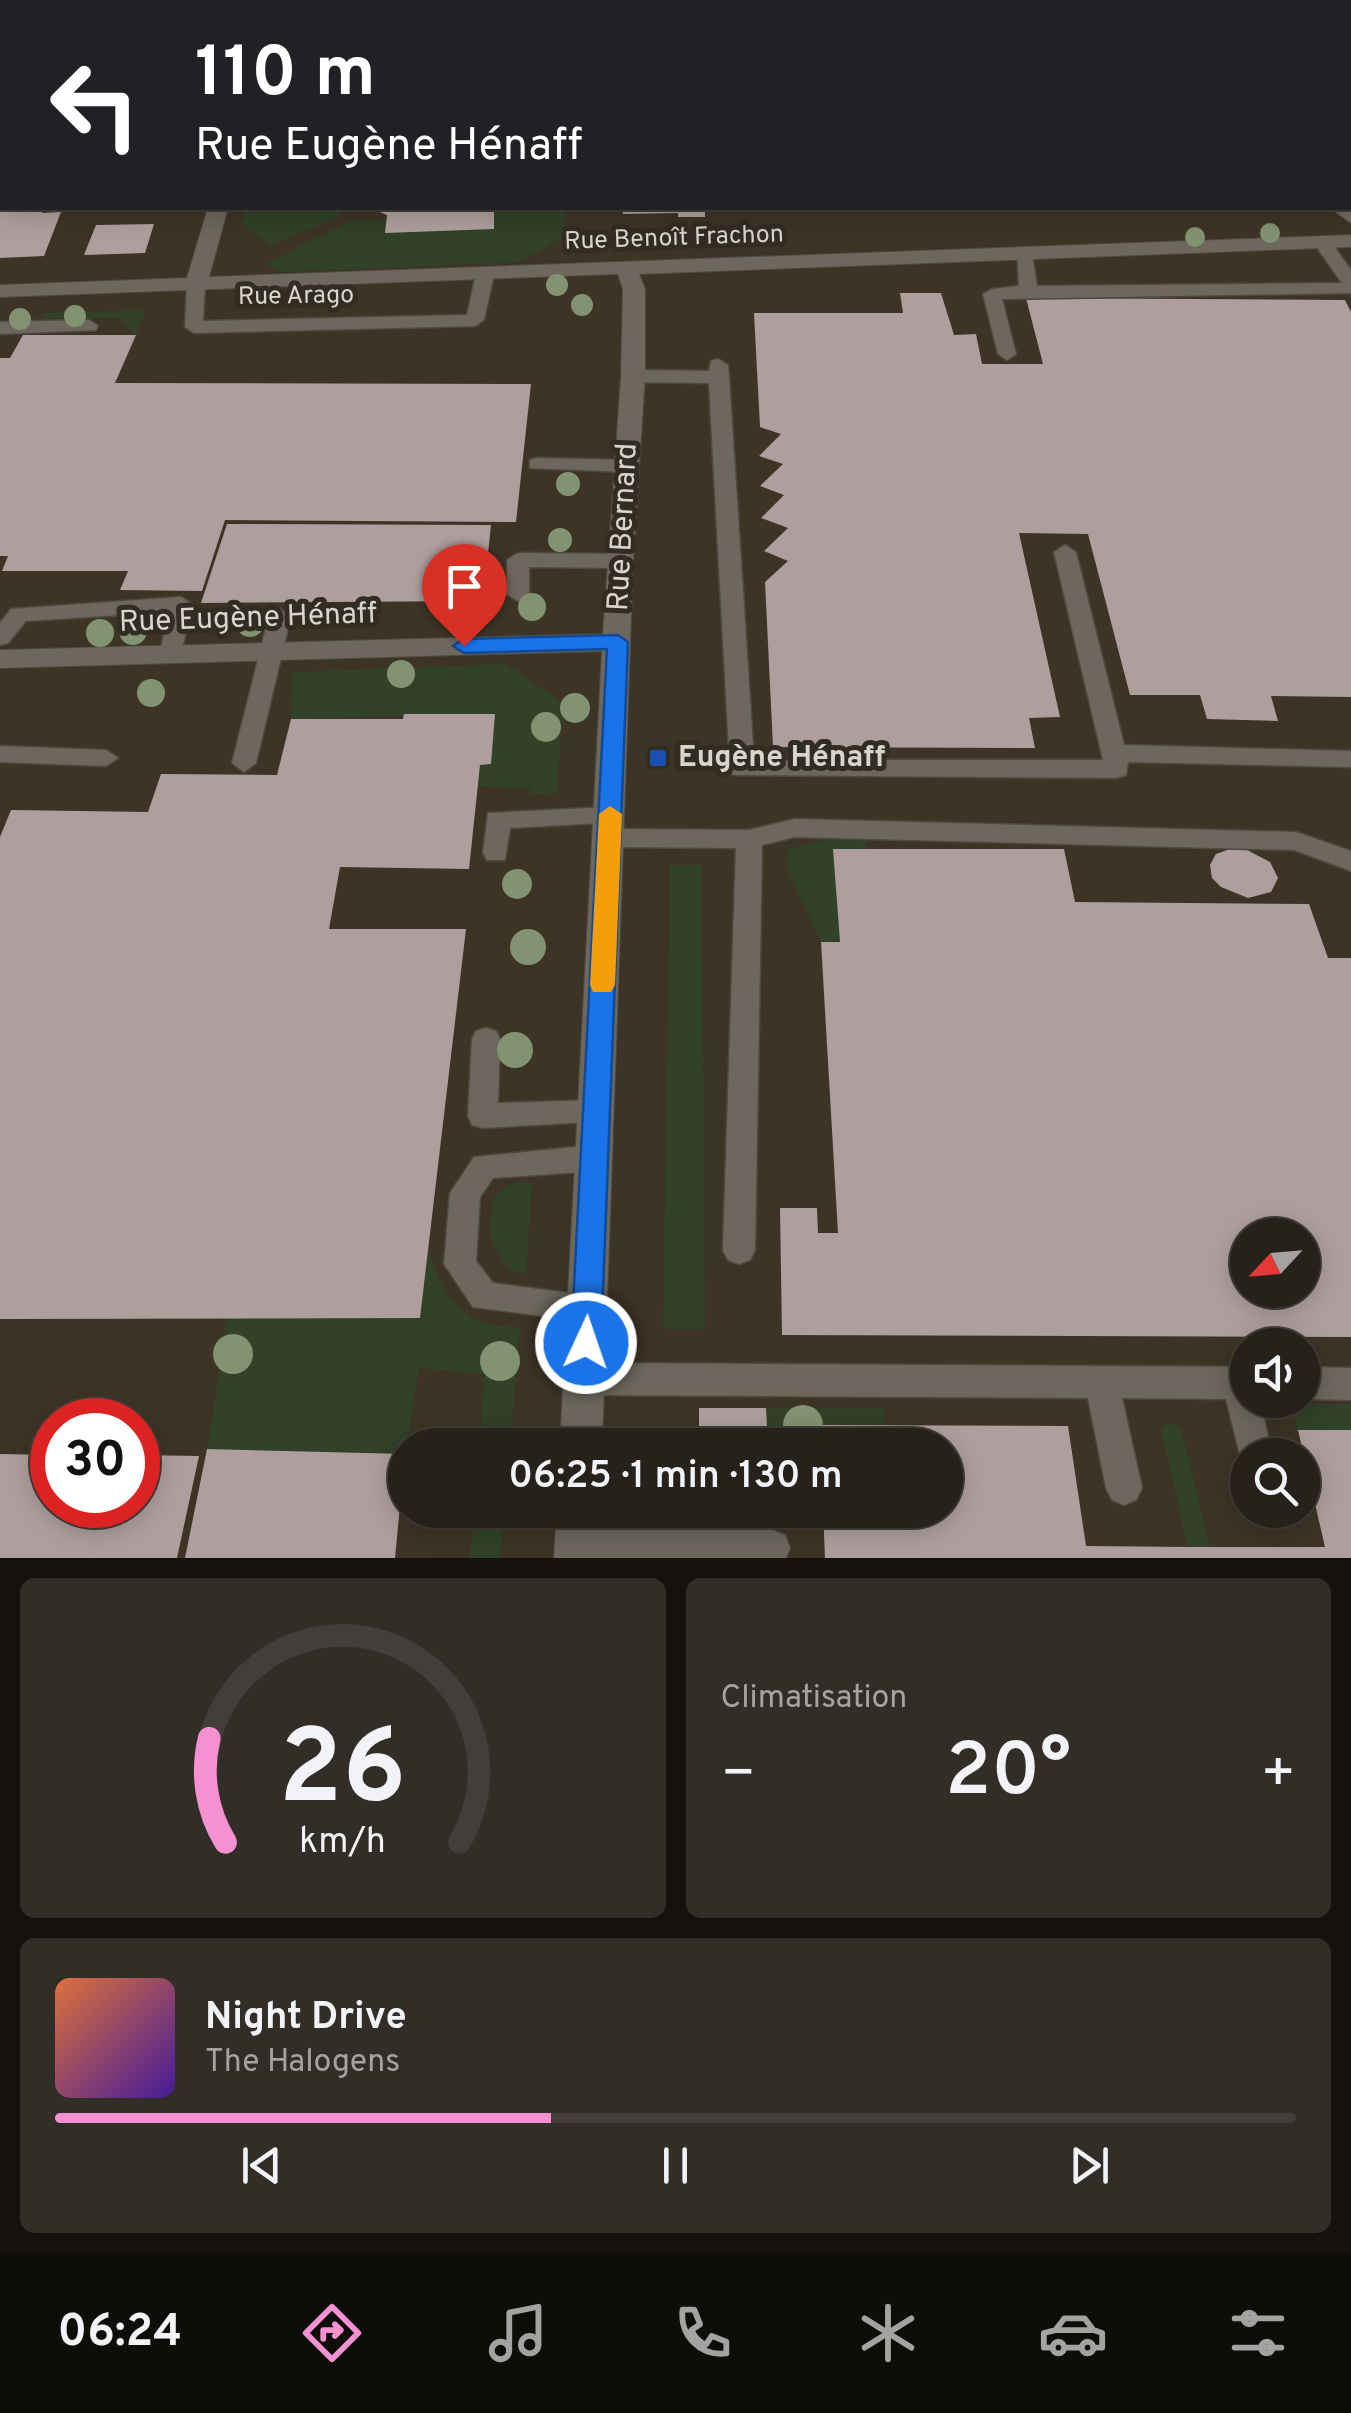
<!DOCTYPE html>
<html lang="fr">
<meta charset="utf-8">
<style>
:root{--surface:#26211a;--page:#322e27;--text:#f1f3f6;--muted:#a4a3a2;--line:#423e39;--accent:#f590d1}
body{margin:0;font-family:Overpass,sans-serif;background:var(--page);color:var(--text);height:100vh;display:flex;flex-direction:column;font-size:38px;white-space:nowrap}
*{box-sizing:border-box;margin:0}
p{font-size:32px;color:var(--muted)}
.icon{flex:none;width:55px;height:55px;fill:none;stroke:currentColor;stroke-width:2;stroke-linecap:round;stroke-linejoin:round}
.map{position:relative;height:1558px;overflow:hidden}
.details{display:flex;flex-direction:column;gap:20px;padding:20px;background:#15120e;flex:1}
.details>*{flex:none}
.top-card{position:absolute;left:0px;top:0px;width:1352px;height:210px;box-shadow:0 5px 25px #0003,0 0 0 2px var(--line);background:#202124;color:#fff;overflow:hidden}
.needle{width:65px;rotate:244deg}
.tools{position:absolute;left:1230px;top:1218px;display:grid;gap:20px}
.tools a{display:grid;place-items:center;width:90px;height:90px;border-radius:50%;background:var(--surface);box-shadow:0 5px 25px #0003,0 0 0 2px var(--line);font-size:50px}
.speed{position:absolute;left:30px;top:1398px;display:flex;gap:20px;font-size:50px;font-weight:700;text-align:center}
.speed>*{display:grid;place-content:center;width:130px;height:130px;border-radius:50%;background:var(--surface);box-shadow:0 5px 25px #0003,0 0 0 2px var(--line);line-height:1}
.speed .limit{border:15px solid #d22;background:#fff;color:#111}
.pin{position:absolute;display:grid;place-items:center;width:85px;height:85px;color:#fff;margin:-102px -42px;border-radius:50% 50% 50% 0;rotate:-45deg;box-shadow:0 0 10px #0007}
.pin .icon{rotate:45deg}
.me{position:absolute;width:110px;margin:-55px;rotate:3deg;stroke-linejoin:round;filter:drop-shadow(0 0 8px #0008)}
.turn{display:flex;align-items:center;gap:35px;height:210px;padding:0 30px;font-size:45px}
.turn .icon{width:130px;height:130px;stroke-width:2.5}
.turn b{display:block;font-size:70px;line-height:85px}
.big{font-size:75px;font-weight:600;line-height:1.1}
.details .widget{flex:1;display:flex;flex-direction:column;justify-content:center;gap:15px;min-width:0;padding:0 35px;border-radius:15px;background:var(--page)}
.details .dial{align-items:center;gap:0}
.dial svg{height:260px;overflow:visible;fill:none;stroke:var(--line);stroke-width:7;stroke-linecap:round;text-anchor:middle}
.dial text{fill:var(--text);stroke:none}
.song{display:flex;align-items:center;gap:30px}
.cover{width:120px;height:120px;border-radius:15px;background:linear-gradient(135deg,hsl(20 70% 55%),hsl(260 70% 35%))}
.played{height:10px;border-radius:5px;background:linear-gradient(90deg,var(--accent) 40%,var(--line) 40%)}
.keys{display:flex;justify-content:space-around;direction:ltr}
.heat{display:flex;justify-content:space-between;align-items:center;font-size:55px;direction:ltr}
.details .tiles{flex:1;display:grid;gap:20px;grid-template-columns:1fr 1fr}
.widget:last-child{grid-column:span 2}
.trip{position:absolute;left:388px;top:1428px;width:575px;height:100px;border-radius:50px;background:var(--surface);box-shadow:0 5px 25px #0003,0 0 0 2px var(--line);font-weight:600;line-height:100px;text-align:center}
.tabs{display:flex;height:160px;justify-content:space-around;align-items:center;background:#0f0d0a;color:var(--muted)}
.tabs .icon{width:70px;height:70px}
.tabs .on{color:var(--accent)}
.tabs b{font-size:45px;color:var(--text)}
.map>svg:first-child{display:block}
.built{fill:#3d3426;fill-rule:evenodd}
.green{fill:#314228}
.building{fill:#ae9f9e;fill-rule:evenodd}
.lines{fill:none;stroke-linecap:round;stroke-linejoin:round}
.lane-casing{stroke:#4e4a42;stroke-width:3}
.street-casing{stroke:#4e4a42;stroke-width:2}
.lane{fill:#6d675d;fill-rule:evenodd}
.street{fill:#6d675d;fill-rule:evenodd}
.tree{fill:#829372}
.route{fill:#1a73e8;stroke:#114b97;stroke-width:2.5}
.slow{fill:#f59e0b}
.transit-dot{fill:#1a4fb4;stroke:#322c23;stroke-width:4}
.labels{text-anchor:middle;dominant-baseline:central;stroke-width:10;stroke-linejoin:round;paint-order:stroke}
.far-street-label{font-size:25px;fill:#d8d4ce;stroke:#322c23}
.street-label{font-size:30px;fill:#d8d4ce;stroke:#322c23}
.poi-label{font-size:30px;font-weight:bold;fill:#d8d4ce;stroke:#322c23;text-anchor:start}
</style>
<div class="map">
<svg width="1351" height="1558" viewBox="0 0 1351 1558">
<rect width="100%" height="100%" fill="#322c23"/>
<g class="built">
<polygon points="663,0 1274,0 1277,2 663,2"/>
<path d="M0 47 2 208H1350L1351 73V1558H0ZM1248 1235H1302V1290H1248ZM1248 1345H1302V1400H1248ZM52 1420H138V1505H52ZM405 1445H945V1510H405ZM1248 1455H1302V1510H1248Z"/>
</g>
<g class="green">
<polygon points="246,208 340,208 340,216 271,245 242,224"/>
<polygon points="494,208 565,208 564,237 519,262 282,272 266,264 350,221 386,220 386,232 493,229"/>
<polygon points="146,310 136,335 118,318 39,318 44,313"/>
<polygon points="506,664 563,703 557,793 530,795 530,788 478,786 480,765 491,763 495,714 291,719 292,672"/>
<polygon points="828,839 866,840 867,849 834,849 840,942 821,942 787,870 788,849"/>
<polygon points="670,865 702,865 705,1329 663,1329"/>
<polygon points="523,1181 532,1183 526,1274 508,1269 489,1237 493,1199 507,1185"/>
<path d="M428 1250C447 1302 461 1327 520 1327L510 1445H479L485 1374 419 1368 405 1454 207 1449 228 1318H419Z"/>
<polygon points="1289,1404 1351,1404 1351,1430 1298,1430"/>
<polygon points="766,1408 883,1408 884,1425 820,1425 820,1445 768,1445"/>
<polygon points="1174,1423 1182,1432 1210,1547 1188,1547 1161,1430 1166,1424"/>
<polygon points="474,1510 504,1510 500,1558 470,1558"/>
</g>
<g class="building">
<polygon points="0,208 44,208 42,213 61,212 44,256 0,258"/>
<polygon points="370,208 494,208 494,229 385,233 387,215"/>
<polygon points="623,208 710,208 711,212 705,212 705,217 678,217 678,213 623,214"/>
<polygon points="154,224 145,253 84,255 96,225"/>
<polygon points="900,293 941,293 954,335 976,334 982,364 1043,364 1026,298 1345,300 1351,312 1351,697 1271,696 1278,721 1207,719 1200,695 1130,695 1088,534 1019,533 1060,717 1029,718 1035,748 773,747 765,582 788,561 764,551 788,528 761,518 784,495 760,486 783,464 759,456 781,434 760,427 754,313 903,313"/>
<polygon points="23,335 136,335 115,383 531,384 516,522 225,520 202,591 120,590 128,571 2,571 8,556 0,556 0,358 10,358"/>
<polygon points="227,524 491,525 483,601 201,603"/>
<polygon points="404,714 495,714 491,764 480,765 469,869 340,867 329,929 466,929 420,1318 0,1319 0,837 11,810 148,812 161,774 277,775 291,719 403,719"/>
<path d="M833 849H1064L1075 902 1309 904 1328 958H1351V1337L782 1335 780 1208H817L818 1233H838L821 942H840ZM1248 1235H1302V1290H1248Z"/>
<polygon points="1230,849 1247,850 1270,862 1278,878 1271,892 1248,898 1221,887 1212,878 1210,865 1216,854"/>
<polygon points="699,1408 766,1408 768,1445 699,1445"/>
<polygon points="819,1425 1068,1426 1086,1546 1188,1547 1325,1547 1298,1430 1351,1430 1351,1558 825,1558 823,1510 945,1510 945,1445 820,1445"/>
<polygon points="207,1449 405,1454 395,1558 185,1558"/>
<polygon points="0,1454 52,1455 52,1505 138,1505 138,1455 199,1456 177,1558 0,1558"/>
</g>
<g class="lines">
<g class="lane-casing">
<g id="lane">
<polygon points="1322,237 1328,238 1351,270 1351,293 1002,299 1016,354 1007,360 998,354 983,294 992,289 1019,286 1017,250 1032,254 1037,286 1342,283 1313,242"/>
<polygon points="485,269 494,274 484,320 475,326 194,333 185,327 187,284 196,279 205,284 203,321 467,315 476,274"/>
<polygon points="89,320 98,326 96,330 0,334 0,322"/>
<polygon points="718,359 728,365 729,377 754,760 1103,760 1054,552 1065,545 1076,552 1124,745 1351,751 1351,767 1128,762 1126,775 1117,778 733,775 730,769 709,383 633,382 623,376 633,370 709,371 711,361"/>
<polygon points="537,458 627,460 637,466 627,472 530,468 530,460"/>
<polygon points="518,553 620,554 631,561 620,568 529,567 529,594 518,601 507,594 507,560"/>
<polygon points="181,597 192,604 180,659 172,661 160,654 168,612 26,621 8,643 0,645 0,623 11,609"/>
<polygon points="280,609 291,616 256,763 244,772 232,763 269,616"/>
<polygon points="0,746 106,750 118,758 106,766 0,762"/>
<polygon points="610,807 619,810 623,816 619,822 510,828 505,860 487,860 483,853 488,813"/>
<polygon points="795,819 1296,832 1351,851 1351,871 1294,850 795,837 762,845 755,1250 750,1260 739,1264 728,1260 723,1250 736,848 609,847 600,845 596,838 600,831 609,829 749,830"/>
<polygon points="486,1028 496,1031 500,1039 498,1103 597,1100 608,1103 612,1112 608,1121 483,1128 472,1125 468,1116 472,1039 476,1031"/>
<polygon points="595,1145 606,1149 610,1158 606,1167 595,1171 493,1178 480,1197 476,1261 493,1283 600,1297 604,1307 600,1317 588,1322 473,1307 444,1264 450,1193 474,1157"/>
<polygon points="584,1363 1248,1367 1248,1400 1260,1400 1272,1455 1248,1455 1248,1469 1243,1467 1226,1399 1122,1398 1142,1488 1136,1500 1124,1505 1112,1500 1106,1488 1088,1398 584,1395 572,1390 567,1379 572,1368"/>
<polygon points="1302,1367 1351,1368 1351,1400 1302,1399"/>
<polygon points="577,1528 772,1530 785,1535 790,1548 786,1558 564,1558 559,1546 564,1533"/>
</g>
</g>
<g class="street-casing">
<g id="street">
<polygon points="1110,0 1128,0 1129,2 1111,2"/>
<polygon points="1351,207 1351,223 1330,208 1350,206"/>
<polygon points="208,208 228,208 209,277 1351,235 1351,247 639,274 645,289 645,376 633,561 602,1445 560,1445 602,651 0,668 0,650 603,634 621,376 623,289 618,274 0,297 0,285 187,278"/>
<polygon points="557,1510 599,1510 598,1558 554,1558"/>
</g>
</g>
<use href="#lane" class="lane"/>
<use href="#street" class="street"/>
</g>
<g class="tree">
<circle cx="1270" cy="233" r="10"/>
<circle cx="1195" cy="237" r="10"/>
<circle cx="557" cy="285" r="11"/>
<circle cx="582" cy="305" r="11"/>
<circle cx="75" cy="316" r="11"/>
<circle cx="20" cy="319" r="11"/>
<circle cx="568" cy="484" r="12"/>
<circle cx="560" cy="540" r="12"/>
<circle cx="532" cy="607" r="14"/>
<circle cx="250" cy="623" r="14"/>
<circle cx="133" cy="631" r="14"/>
<circle cx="100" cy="633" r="14"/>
<circle cx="401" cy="674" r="14"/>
<circle cx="151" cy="693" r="14"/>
<circle cx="575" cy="708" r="15"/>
<circle cx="546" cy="727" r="15"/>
<circle cx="517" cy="884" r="15"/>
<circle cx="528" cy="947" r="18"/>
<circle cx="515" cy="1050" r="18"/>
<circle cx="233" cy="1354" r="20"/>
<circle cx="500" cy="1361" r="20"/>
<circle cx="803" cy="1425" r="20"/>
</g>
<polygon class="route" points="618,635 628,642 601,1343 597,1353 586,1357 575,1353 571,1343 607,649 464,653 453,646 464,639"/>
<polygon class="slow" points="610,806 622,814 615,985 611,992 593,992 590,985 599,814"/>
<rect class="transit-dot" x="648" y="748" width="20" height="20" rx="5"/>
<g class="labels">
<g class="far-street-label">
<text transform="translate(674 239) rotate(-2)">Rue Benoît Frachon</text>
<text transform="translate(296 297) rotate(-1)">Rue Arago</text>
</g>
<g class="street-label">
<text transform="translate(624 527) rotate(-87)">Rue Bernard</text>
<text transform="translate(248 619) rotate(-2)">Rue Eugène Hénaff</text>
</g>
<g class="poi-label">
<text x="678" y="758">Eugène Hénaff</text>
</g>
</g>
</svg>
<div class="tools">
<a><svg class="needle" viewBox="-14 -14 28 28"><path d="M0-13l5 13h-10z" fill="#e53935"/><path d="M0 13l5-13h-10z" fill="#a4a3a2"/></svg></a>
<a><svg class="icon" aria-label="sound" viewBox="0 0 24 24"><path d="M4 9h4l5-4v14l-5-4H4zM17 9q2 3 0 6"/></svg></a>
<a><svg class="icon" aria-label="search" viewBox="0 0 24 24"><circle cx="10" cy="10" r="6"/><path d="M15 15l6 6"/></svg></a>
</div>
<div class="speed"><div class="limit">30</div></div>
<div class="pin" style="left:464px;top:646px;background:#d93025"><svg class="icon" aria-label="arrive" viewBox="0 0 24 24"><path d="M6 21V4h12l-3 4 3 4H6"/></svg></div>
<svg class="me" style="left:586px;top:1343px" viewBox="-20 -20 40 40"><circle r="17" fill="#1a73e8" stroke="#fff" stroke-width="3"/><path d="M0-11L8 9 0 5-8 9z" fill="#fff"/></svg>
<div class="trip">06:25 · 1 min · 130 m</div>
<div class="top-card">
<div class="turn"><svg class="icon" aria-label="left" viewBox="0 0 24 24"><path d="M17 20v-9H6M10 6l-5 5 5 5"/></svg><div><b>110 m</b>Rue Eugène Hénaff</div></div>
</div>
</div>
<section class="details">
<div class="tiles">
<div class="widget dial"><svg viewBox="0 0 100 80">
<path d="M14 69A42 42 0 1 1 86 69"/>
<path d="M14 69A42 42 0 0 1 9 37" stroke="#f590d1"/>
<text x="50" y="56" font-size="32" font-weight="700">26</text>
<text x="50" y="72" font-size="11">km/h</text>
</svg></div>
<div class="widget"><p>Climatisation</p>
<div class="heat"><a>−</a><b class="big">20°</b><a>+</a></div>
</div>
<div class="widget">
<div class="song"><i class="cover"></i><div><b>Night Drive</b><p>The Halogens</p></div></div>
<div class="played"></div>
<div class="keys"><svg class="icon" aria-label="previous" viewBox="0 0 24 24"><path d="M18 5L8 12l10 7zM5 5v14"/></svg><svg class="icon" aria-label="pause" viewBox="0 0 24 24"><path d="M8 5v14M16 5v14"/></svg><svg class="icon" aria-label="next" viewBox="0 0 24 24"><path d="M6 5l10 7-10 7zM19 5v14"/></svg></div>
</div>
</div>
</section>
<nav class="tabs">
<b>06:24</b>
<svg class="icon on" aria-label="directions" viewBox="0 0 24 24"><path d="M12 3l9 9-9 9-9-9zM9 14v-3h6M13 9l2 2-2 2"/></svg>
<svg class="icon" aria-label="music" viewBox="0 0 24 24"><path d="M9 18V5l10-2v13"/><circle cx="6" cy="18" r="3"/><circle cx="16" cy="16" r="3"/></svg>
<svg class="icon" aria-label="phone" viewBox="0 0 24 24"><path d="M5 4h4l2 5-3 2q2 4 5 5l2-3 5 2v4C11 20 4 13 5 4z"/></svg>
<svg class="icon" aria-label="climate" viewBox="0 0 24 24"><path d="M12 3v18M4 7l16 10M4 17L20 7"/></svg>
<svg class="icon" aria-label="car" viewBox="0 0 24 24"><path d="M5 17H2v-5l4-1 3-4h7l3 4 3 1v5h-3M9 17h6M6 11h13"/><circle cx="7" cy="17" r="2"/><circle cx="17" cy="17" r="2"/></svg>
<svg class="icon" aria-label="filters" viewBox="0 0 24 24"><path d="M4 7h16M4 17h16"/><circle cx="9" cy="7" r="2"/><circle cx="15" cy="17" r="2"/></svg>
</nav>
